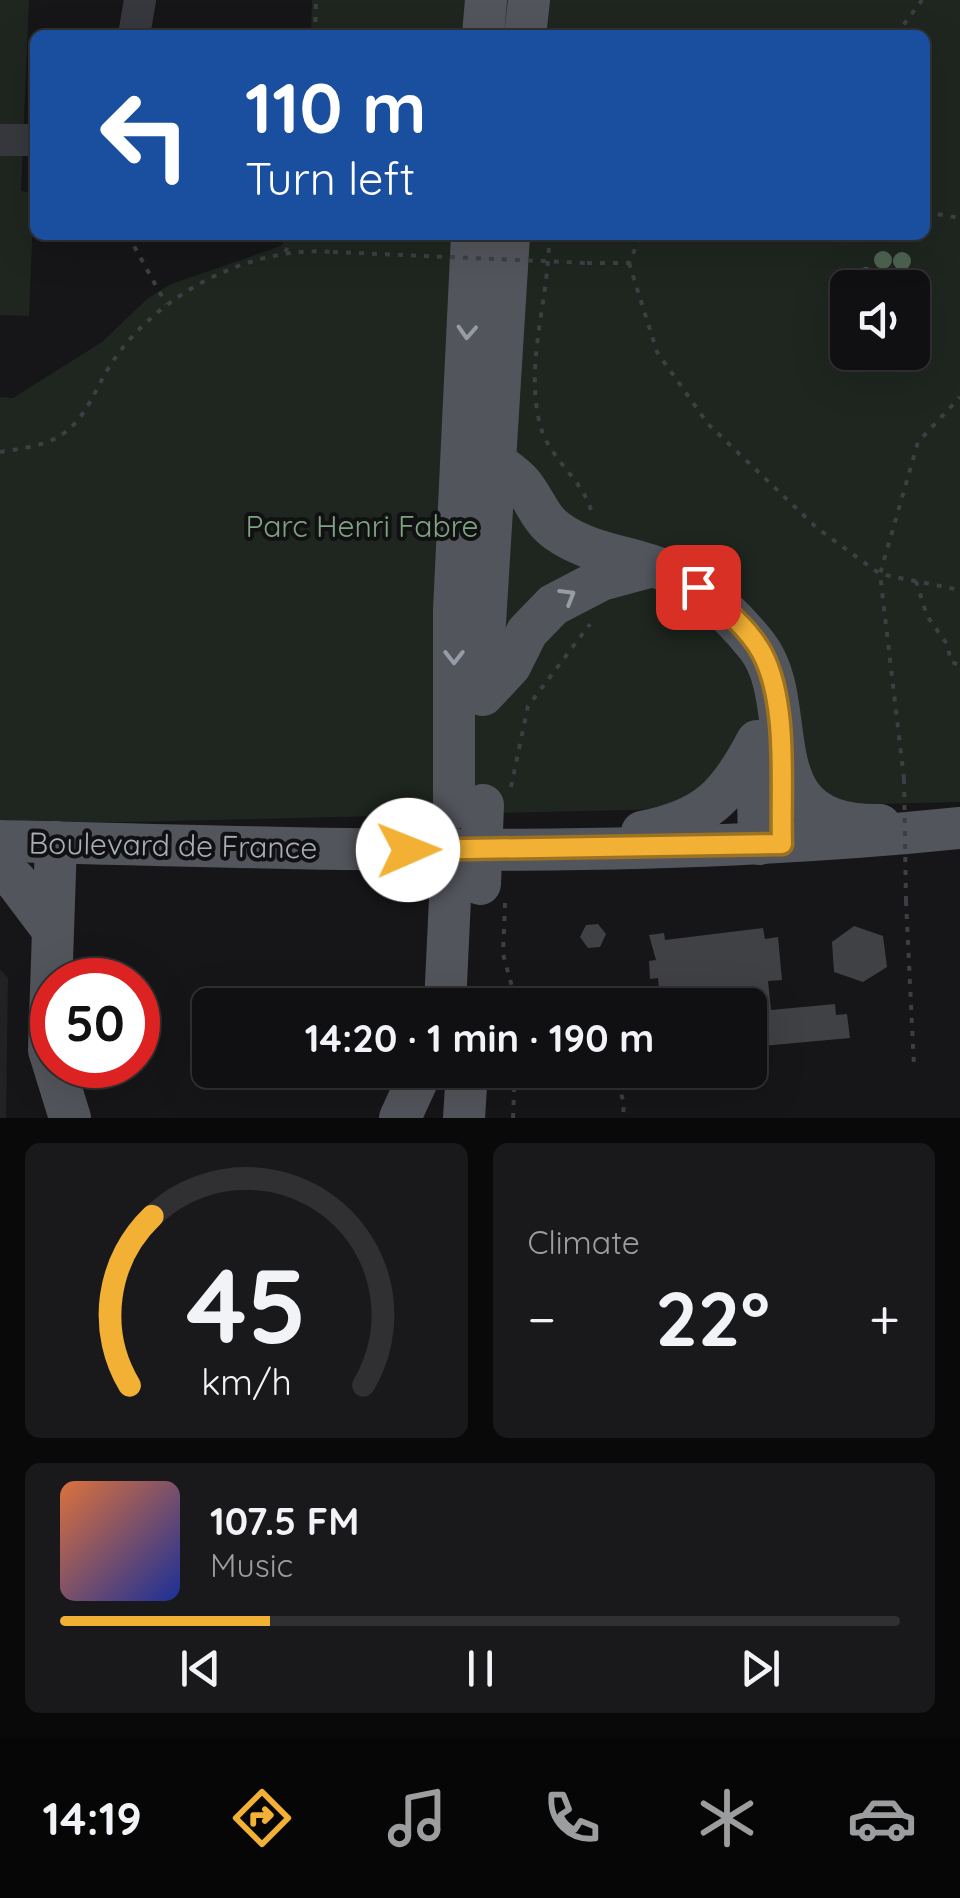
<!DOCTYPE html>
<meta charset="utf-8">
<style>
:root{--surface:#101012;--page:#19191b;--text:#f1f3f6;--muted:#9c9d9f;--line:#303032;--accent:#f2b134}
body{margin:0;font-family:Quicksand,sans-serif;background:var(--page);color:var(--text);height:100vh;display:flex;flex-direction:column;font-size:38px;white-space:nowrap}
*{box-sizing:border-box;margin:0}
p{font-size:32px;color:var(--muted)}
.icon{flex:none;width:55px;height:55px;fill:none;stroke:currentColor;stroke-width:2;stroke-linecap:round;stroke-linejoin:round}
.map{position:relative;height:1118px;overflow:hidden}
.sheet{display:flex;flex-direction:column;gap:25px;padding:25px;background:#09090a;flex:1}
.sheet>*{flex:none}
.hud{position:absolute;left:30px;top:30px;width:900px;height:210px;border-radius:15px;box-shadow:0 10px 40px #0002,0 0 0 2px var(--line);background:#1a4fa0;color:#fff;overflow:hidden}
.buttons{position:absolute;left:830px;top:270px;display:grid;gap:20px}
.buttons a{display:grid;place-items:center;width:100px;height:100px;border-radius:15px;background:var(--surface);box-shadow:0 10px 40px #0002,0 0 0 2px var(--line);font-size:50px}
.speed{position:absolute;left:30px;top:958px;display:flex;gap:20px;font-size:50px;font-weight:700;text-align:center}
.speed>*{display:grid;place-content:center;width:130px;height:130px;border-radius:50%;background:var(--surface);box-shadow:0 10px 40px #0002,0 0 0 2px var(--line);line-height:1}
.speed .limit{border:15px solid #d22;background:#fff;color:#111}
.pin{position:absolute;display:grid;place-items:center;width:85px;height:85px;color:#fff;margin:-42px;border-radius:20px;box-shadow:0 5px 15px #0006}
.me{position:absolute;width:110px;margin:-55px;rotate:89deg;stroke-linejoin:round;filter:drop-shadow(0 0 8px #0008)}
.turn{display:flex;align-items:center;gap:35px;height:210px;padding:0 50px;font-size:45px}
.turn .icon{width:130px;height:130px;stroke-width:2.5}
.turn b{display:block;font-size:70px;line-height:85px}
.big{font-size:75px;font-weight:700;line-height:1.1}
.sheet .tile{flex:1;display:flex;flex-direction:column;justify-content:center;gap:15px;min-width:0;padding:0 35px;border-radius:15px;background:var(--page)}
.sheet .dial{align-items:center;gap:0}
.dial svg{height:260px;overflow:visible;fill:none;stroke:var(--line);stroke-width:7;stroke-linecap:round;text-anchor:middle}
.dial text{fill:var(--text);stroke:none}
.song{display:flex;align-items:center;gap:30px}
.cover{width:120px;height:120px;border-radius:15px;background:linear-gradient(135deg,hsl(20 70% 55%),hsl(230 70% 35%))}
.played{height:10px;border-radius:5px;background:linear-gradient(90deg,var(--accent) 25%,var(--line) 25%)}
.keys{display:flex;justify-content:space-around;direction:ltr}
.heat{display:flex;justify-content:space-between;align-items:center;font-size:55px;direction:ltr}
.sheet .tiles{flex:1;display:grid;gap:25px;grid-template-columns:1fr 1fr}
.tile:last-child{grid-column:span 2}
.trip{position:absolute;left:192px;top:988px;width:575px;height:100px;border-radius:15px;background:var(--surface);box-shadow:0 10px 40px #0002,0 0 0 2px var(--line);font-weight:700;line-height:100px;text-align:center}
.dock{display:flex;height:160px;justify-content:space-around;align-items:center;background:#060607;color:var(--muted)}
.dock .icon{width:70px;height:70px}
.dock .on{color:var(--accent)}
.dock b{font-size:45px;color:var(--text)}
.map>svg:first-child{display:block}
.built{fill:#222225}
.green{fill:#1e261f;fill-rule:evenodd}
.building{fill:#404145}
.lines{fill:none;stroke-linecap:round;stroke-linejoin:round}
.path{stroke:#3d3f44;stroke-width:4;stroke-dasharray:5 8;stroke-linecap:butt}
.minor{stroke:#37383d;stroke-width:32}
.major{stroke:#53555c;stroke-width:42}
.path-bridge{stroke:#3d3f44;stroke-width:4;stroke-dasharray:5 8;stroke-linecap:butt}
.major-bridge{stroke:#53555c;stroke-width:42}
.tree{fill:#506452}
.oneway{stroke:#979ba6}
.route-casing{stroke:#9d7322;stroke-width:25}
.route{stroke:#f2b134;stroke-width:18}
.labels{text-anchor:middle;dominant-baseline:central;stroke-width:8;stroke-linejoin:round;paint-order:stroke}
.park-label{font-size:30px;fill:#7fa381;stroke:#111113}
.street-label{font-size:30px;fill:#a8adb8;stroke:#111113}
</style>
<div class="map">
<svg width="960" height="1118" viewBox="0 0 960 1118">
<rect width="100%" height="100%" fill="#161618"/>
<polygon class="built" points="0,969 8,978 6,1118 0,1118"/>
<g class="green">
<polygon points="0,0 29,0 21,191 34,193 29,316 0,315"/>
<path d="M312 0H960V802L87 823 0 820V397L13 398 102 342 147 299 171 284 281 246 288 235H925V35H311ZM848 288H912V352H848Z"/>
</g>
<g class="building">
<polygon points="598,924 606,934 600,947 588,948 580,937 586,925"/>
<polygon points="854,926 883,936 887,967 863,982 834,972 832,942"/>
<polygon points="763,928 765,939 778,937 782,980 768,981 771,1010 835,1004 836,1015 847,1014 850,1038 750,1047 750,1005 687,1005 686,1001 654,1005 653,990 659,989 658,978 650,979 649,961 656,960 649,935 664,933 665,940"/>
</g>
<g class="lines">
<g class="path">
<polyline points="315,35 316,0"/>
<polyline points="896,35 922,0"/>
<polyline points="925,212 960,218"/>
<polyline points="128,235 166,304"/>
<path d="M549 235C550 297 523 367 541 428 551 461 584 480 592 514"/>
<polyline points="285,252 295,235"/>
<polyline points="587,263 629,263 641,235"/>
<polyline points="629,263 657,352 708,424 817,528 880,574 960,590"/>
<path d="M0 452C19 449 44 446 60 436 88 418 95 387 113 361 158 294 251 245 333 252"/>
<polyline points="916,581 927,616 947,644 951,662 960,665"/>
<polyline points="904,779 880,574 918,442 960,397"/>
<polyline points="511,787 528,706 590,624"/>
<polyline points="906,901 914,1067"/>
<polyline points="505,903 503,954 517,1005"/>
<polyline points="613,1070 624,1103 623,1118"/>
<polyline points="513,1118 515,1070"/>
</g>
<g class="minor">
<polyline points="134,35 140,0"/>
<polyline points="0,140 35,140"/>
</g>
<g class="major">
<polyline points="483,35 486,0"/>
<polyline points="525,35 529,0"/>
<path d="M492 459C501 467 513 474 521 483 535 499 539 518 557 531 585 551 618 555 650 565 694 578 729 611 757 646 804 706 747 828 880 825"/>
<polyline points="483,655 509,235"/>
<polyline points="483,695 510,666 527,632 553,605 601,580 649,567"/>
<polyline points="757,744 759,844"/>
<polyline points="454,808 454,610 472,235"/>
<path d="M642 832C705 820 728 797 757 741"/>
<path d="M0 841C320 849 641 861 960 828"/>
<polyline points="56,842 49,1050 70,1118"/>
<polyline points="0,871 15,880 52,929"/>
<polyline points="445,1005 451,877"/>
<polyline points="400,1118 422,1070"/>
<polyline points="464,1118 467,1070"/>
</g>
<g class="path-bridge">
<polyline points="333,252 587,263"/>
<polyline points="904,779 906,901"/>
</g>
<polyline class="major-bridge" points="480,884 483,805"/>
</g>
<g class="tree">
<circle cx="883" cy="260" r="9"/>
<circle cx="902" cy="261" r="9"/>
<circle cx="866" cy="276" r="9"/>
</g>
<defs><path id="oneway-chevron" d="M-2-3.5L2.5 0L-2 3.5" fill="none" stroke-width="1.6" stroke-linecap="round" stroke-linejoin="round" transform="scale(2.5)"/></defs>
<g class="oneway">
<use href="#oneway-chevron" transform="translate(467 332) rotate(93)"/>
<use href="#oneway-chevron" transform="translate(568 596) rotate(-31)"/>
<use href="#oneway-chevron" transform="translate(454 657) rotate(90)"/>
</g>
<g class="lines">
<g class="route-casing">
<path id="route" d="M408 850 782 844C780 788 789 704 762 653 748 627 721 606 698 587"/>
</g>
<use href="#route" class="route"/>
</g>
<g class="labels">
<g class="park-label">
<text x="362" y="526">Parc Henri Fabre</text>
</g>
<g class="street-label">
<text transform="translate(173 845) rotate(1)">Boulevard de France</text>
</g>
</g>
</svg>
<div class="buttons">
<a><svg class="icon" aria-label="sound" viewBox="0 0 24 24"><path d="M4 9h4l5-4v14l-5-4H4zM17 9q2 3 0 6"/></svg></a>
</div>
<div class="speed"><div class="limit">50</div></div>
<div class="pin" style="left:698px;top:587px;background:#d93025"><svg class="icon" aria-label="arrive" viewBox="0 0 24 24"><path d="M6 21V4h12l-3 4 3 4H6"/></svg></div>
<svg class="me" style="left:408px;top:850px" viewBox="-20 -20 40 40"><circle r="19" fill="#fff"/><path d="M0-13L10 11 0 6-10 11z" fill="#f2b134"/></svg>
<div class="trip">14:20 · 1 min · 190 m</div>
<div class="hud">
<div class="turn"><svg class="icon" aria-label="left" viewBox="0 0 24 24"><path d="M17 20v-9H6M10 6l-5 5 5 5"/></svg><div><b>110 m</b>Turn left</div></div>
</div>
</div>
<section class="sheet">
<div class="tiles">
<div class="tile dial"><svg viewBox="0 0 100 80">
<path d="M14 69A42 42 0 1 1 86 69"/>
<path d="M14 69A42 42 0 0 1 21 17" stroke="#f2b134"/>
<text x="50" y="56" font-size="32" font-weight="700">45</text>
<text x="50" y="72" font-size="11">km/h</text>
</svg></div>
<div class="tile"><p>Climate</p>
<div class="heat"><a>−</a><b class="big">22°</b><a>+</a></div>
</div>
<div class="tile">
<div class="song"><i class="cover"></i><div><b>107.5 FM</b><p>Music</p></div></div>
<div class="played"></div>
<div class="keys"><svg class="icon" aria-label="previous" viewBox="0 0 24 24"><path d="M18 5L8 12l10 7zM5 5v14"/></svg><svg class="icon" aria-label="pause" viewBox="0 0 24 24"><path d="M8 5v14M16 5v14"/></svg><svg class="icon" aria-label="next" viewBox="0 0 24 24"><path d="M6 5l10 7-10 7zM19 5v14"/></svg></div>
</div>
</div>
</section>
<nav class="dock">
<b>14:19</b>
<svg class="icon on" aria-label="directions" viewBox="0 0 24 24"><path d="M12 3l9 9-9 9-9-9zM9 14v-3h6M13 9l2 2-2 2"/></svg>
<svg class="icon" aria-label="music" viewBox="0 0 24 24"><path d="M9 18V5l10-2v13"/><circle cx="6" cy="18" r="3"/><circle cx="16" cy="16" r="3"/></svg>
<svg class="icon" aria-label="phone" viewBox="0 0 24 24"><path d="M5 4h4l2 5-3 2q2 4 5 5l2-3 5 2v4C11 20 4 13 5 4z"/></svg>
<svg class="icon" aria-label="climate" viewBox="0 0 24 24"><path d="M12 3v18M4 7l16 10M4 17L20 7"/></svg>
<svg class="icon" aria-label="car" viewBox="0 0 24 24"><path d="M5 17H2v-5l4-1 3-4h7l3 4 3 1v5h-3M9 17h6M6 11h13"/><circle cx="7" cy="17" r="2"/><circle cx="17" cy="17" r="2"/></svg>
</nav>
